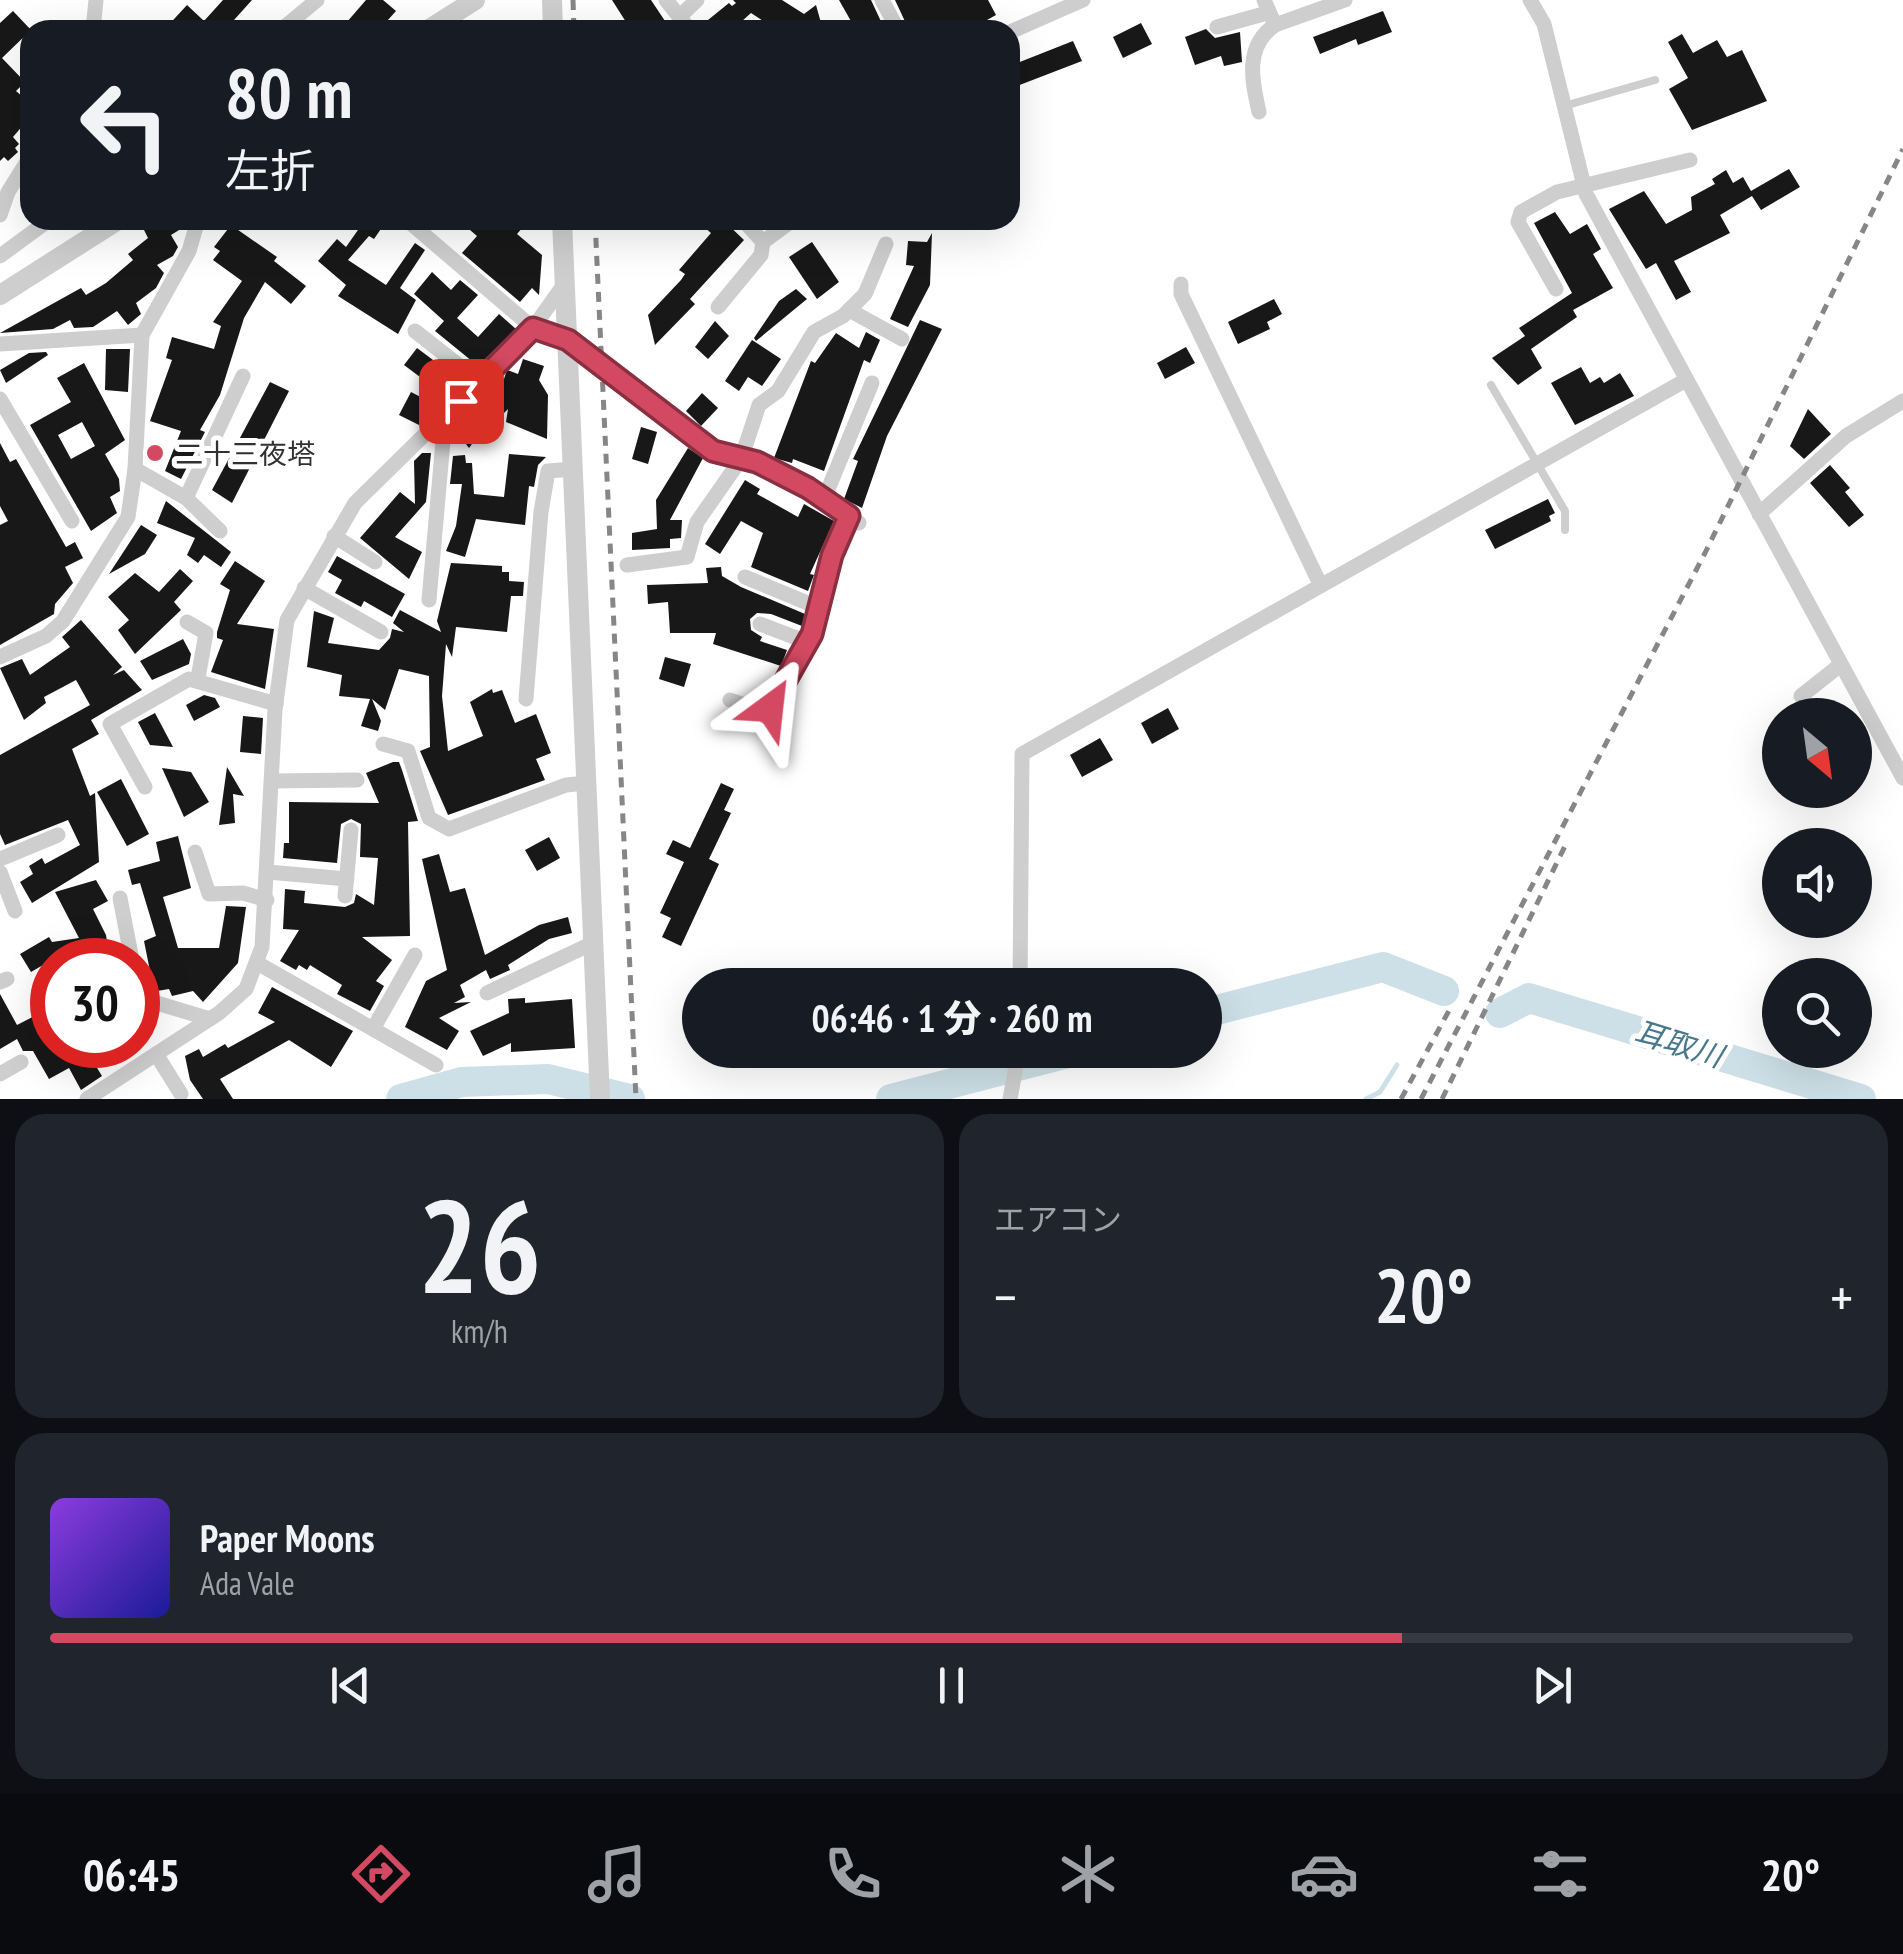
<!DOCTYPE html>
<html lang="ja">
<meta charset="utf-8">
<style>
:root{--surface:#171b24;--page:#20242c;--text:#f1f3f6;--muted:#9ea1a6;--line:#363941;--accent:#d34961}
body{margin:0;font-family:"PT Sans Narrow","Noto Sans JP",sans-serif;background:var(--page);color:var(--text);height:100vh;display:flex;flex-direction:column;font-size:38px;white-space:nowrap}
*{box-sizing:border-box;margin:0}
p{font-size:32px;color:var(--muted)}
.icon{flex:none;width:55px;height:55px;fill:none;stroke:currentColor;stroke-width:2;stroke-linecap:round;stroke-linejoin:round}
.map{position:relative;height:1099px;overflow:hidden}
.sheet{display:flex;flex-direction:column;gap:15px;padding:15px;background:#0d0f14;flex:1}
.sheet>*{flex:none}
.guide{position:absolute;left:20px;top:20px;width:1000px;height:210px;border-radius:30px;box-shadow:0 10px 40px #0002;background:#171b24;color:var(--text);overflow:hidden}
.needle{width:65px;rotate:151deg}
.fabs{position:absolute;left:1762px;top:698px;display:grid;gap:20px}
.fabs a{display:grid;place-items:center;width:110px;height:110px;border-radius:50%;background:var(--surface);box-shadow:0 10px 40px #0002;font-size:50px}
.speed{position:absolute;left:30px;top:938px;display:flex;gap:20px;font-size:50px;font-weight:700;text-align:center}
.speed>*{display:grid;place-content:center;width:130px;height:130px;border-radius:50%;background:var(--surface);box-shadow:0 10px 40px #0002;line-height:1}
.speed .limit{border:15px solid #d22;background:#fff;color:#111}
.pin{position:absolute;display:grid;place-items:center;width:85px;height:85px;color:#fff;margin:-42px;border-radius:20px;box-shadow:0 5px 15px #0006}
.me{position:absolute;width:110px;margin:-55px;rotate:30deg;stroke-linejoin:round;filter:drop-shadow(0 0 8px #0008)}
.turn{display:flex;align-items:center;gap:35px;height:210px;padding:0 40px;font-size:45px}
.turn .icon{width:130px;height:130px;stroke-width:2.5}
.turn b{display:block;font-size:70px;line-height:85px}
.big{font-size:75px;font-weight:800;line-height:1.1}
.sheet .widget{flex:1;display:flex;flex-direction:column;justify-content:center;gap:15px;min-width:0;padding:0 35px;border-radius:30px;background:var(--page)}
.sheet .dial{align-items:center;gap:0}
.dial b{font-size:130px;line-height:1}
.song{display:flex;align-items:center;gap:30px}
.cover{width:120px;height:120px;border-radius:15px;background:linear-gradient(135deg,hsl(270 70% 55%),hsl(240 70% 35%))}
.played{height:10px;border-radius:5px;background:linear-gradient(90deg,var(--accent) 75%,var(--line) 75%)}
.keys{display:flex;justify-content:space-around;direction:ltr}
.heat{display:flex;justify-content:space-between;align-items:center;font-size:55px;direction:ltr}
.sheet .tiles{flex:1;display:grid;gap:15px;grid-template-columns:1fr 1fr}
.widget:last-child{grid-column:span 2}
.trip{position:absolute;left:682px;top:968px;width:540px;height:100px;border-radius:50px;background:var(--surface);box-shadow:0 10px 40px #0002;font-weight:800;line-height:100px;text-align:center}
.tab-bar{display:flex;height:160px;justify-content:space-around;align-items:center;background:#090b0e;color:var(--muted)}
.tab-bar .icon{width:70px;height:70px}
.tab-bar .selected{color:var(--accent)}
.tab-bar b{font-size:45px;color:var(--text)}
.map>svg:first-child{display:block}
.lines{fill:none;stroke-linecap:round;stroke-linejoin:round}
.stream{stroke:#cde0e7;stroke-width:5}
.river{stroke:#cde0e7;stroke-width:30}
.building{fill:#181818;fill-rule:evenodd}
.service{stroke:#cecece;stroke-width:8}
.minor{stroke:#cecece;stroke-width:15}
.tertiary{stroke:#cecece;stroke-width:20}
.rail{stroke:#868686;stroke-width:5;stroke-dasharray:10 8;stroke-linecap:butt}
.route-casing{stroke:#892f3f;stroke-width:25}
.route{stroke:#d34961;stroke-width:18}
.poi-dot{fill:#d34961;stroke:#fff;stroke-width:4}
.labels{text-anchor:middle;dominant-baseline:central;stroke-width:10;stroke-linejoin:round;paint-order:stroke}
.poi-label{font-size:28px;fill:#313131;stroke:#fff;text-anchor:start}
.water-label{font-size:30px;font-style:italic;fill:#47788b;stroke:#fff}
</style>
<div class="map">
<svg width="1903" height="1099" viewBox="0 0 1903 1099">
<rect width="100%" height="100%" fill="#fff"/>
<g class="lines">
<polyline class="stream" points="1366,1099 1380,1092 1397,1065"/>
<g class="river">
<polyline points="1205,1013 1383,967 1444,991"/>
<polyline points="1500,1013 1529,998 1861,1099"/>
<polyline points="401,1099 462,1082 548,1079 630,1099"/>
<polyline points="891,1099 1080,1050"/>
</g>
</g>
<g class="building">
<polygon points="223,0 252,0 225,30 164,30 187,5 204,21"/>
<polygon points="366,0 383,0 396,11 379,30 340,30"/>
<polygon points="612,0 651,0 667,24 659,30 615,30 626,22"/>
<polygon points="733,0 782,0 804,14 816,5 823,30 777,30 751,13 732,30 717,30 708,20 729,3 732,6 736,3"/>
<polygon points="839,0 871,0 885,30 856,30"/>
<polygon points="895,0 988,0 996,15 969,30 909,30"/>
<polygon points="13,11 31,30 2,58 25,82 16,91 30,103 30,117 13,137 19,144 15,148 18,152 8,161 4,157 0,161 0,23"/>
<polygon points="1383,11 1392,32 1358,45 1356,39 1320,54 1313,37"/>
<polygon points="1141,23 1152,44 1123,58 1113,37"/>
<polygon points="1206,29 1215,38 1240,32 1242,62 1224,66 1221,56 1195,65 1185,37"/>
<polygon points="1682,34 1693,53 1717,40 1727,57 1742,50 1767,101 1692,130 1669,89 1688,78 1668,42"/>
<polygon points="1073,41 1082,61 1017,86 1010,66"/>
<polygon points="1789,169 1800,187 1761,210 1752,196 1720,215 1730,233 1674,261 1691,292 1676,300 1656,263 1646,269 1609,209 1644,191 1666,224 1692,210 1691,197 1715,184 1712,179 1726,170 1733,183 1743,177 1751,191"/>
<polygon points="1555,212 1570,234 1587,224 1601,249 1593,254 1613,288 1573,310 1577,317 1531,349 1542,368 1518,385 1492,358 1525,336 1519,328 1572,293 1534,223"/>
<polygon points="162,220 186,220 184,227 171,235 178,247 173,256 157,265 164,273 156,288 136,303 141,314 128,325 117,311 93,327 74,328 70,320 53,329 0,333 81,288 86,295 106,283 133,260 128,254 148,238 144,230"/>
<polygon points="365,220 387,220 374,239 369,236 348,260 386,285 415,243 425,250 400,288 416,300 398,334 338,296 346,285 318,261 337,239 346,247"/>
<polygon points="478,220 529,220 517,234 542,255 539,295 532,288 520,302 462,253 477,236 470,230"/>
<polygon points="696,220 723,220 744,240 690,299 695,304 655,345 648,315 681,280 685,274 679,270 711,233"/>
<polygon points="231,225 277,257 274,261 306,286 291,304 265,282 244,318 220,395 200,430 205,432 181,479 165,471 181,431 150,421 172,360 166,358 172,337 214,349 221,326 213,322 242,281 213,260 220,251 214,247"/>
<polygon points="932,233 930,285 908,327 890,319 914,266 906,265 908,241 927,242"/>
<polygon points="812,242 839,282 817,299 789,257"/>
<polygon points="432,272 451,290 460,280 478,295 457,318 478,337 499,314 516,329 478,366 435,331 444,321 414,294"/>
<polygon points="796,289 807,299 756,341 754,338 779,301"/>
<polygon points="1274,299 1282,314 1267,322 1270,329 1238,344 1228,322"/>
<polygon points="920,320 942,329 887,436 862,508 844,499 858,461 853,459"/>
<polygon points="715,321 729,336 708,359 695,347"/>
<polygon points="866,332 880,340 870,363 864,360 824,471 793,459 792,463 774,458 811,361 815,363 836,333 859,348"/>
<polygon points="752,340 781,359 762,386 748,377 739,391 725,381"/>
<polygon points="1186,347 1195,363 1165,379 1157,363"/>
<polygon points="417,348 437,363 424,380 404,365"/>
<polygon points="106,349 130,349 128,392 105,390"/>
<polygon points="46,352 48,355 6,383 0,370 29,353"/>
<polygon points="523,359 544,366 539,380 548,395 547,439 506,422 508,409 486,431 490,419 469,448 454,428 487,393 497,400 507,370 518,374"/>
<path d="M84 363 125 440 105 454 119 479 120 491 110 497 117 513 91 531 30 425 71 402 57 378ZM82 422 95 446 71 459 58 435Z"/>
<polygon points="1581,367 1590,383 1600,377 1604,383 1620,373 1634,396 1575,425 1551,383"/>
<polygon points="270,382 289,391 232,503 212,490"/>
<polygon points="411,392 432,403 419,425 399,415"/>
<polygon points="702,393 718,408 701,426 686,411"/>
<polygon points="1808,409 1831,434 1804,459 1790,446"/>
<polygon points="641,427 657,432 648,464 632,459"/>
<polygon points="0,443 10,462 16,459 66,547 75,542 83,558 65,567 73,583 55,604 54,614 0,645 0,525 8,521 0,506"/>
<polygon points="688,448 703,458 670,520 682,520 681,538 670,539 670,548 632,550 632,533 657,529 656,500"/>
<polygon points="422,453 431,453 426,502 395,537 422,552 409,579 360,538 400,492 415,504 414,461"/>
<polygon points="509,454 546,457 538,465 534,487 529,486 525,525 476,519 465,557 446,551 456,526 462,484 450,484 453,456 465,455 466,463 472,463 474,494 504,497"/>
<polygon points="1830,465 1850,488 1845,492 1864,515 1849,527 1810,483"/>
<polygon points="745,480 760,489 757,494 798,517 804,504 834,521 810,574 814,575 808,591 751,567 763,533 741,521 720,554 705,544"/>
<polygon points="1548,499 1555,513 1549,516 1551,521 1495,549 1485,530"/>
<polygon points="166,501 231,552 221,567 204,555 198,563 187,555 195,538 157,523"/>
<polygon points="141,525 157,535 145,554 109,574"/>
<polygon points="337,556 405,594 392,617 364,601 361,607 335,593 342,580 328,572"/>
<polygon points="235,561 265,581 237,624 274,629 265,689 211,672 223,640 217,638 217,632 230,590 220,584"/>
<polygon points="451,563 502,566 502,572 509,572 509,581 524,582 523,596 511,596 507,632 456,627 452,657 446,644 442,696 448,751 483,736 470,702 492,689 493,693 502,690 515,723 536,714 551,753 536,759 545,780 448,815 420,751 430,747 429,676 399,669 385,710 372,699 381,721 378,731 361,726 370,699 339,696 342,675 307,667 314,611 334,618 328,643 379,650 390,638 392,629 404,632 393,623 400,610 441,632 437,621"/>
<polygon points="721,567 722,576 741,587 805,614 802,626 771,614 757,613 750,619 751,630 762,637 760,641 787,650 781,666 713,644 716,633 670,633 668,602 648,604 647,585 708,583 706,568"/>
<polygon points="180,569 193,581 174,602 181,610 135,654 118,630 129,620 108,597 135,573 159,592"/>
<polygon points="81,620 122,667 113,675 124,670 142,690 91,720 99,734 72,749 90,796 95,793 99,862 32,903 20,882 33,874 29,866 42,858 45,864 80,845 68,820 5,845 0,834 0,755 90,705 76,680 44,697 46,703 24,720 0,668 22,659 30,675 70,647 62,637"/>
<polygon points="183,639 191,654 189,664 152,680 140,661"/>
<polygon points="665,657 691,664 684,687 659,679"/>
<polygon points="204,695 215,698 220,707 194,721 186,705"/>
<polygon points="1168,708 1179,729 1152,744 1141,723"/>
<polygon points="155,713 173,747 150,745 138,722"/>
<polygon points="243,716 263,718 261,754 240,752"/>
<polygon points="1100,738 1113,760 1082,777 1070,755"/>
<polygon points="393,762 399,762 402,770 418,821 408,822 410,936 362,937 392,960 376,981 384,986 370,1011 337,994 342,985 310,965 307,970 299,965 296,970 280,961 299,930 283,929 285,889 305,891 304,903 345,907 354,903 356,894 374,905 378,858 360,857 361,824 351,819 341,824 337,863 283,858 284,843 289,843 289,802 379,803 366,773"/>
<polygon points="227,767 244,796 233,794 235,823 219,825"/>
<polygon points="162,768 191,772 209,802 184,817"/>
<polygon points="121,779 149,834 127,846 97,792"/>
<polygon points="721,783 734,789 724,810 731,813 709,859 719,864 681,946 662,937 671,918 660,913 684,862 666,854 673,840 690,848"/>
<polygon points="178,836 191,888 163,897 178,948 219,948 226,906 246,907 238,963 203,1002 193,991 172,996 169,989 157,991 153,986 144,941 156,936 140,883 132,885 128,870 160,861 156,842"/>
<polygon points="549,837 560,858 537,871 525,850"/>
<polygon points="439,854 450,892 465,888 485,955 539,925 568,917 572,933 549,939 508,965 510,970 490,979 486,970 460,985 465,997 454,1003 471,1002 439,1018 459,1031 447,1050 405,1027 426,981 447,970 422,859"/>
<polygon points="96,880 108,901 93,909 106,935 109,955 70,960 69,950 31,972 20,954 49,937 52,942 79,938 55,892"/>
<polygon points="272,987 353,1031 331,1067 289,1040 220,1079 233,1099 203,1099 190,1080 185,1056 199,1049 203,1057 225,1044 228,1048 275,1022 258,1013"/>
<polygon points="0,994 17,1025 52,1007 52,1045 83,1045 102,1076 81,1090 69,1068 49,1079 33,1051 23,1051 17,1039 0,1049"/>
<polygon points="525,998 525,1003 572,999 575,1048 511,1052 511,1043 483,1056 470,1031 509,1013 508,999"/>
</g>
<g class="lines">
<g class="service">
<polyline points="1564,106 1655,80"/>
<polyline points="1491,385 1565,511 1565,530"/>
</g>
<g class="minor">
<polyline points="666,0 690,30"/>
<polyline points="882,0 898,30"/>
<polyline points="1264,0 1275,25 1345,0"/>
<polyline points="1530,0 1544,24 1586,194 1903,778"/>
<polyline points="679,17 697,0"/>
<polyline points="1217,27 1267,13"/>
<polyline points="93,30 96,0"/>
<polyline points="281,30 317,0"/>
<polyline points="1010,32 1083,0"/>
<path d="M1259 112C1252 81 1244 46 1275 25"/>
<polyline points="0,215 8,192 30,157"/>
<polyline points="198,220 189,251 142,335 135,469 186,498 243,376"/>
<polyline points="763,242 793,220"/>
<polyline points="0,256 49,220"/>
<polyline points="565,283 533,328 568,341 713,451 757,463 809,488 859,523"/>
<polyline points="1181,284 1181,294 1320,584"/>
<polyline points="1556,289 1518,222 1521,212 1557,192 1690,160"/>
<polyline points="718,307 761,255 763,242 743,220"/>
<polyline points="849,310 902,339"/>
<polyline points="415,331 480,382"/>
<polyline points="0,344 142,335"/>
<polyline points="0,399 72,521"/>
<polyline points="186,498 220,531"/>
<polyline points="824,499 872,383"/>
<polyline points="1759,514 1846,436 1903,401"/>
<polyline points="334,536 375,562"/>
<polyline points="627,565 687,557 697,522 741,459 759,405 778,391 814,332 843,316 865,294 886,244"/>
<polyline points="745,577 822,609"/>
<polyline points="304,588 381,632"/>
<polyline points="429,600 443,441 438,423"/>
<polyline points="187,622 206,633 198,678"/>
<polyline points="760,624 807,642"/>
<polyline points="0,657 46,636 63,621 128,517 135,469"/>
<polyline points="1801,696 1839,666"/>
<polyline points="526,699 541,512 548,471 573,469"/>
<polyline points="730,700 763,711 769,708 812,634 832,555 849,516"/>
<polyline points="383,744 408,751 429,818 449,829 566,785 586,783"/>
<polyline points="272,781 357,780"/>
<polyline points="145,787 110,724 189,679 276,704"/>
<polyline points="195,852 209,894 243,893 267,900"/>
<polyline points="0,859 58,835"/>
<polyline points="0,872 15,911"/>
<polyline points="268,872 347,879"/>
<polyline points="345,896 351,830"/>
<polyline points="120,898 132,960"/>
<polyline points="259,964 436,1065"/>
<polyline points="0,982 7,979"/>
<polyline points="138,985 150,1001 210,1019"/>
<polyline points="1020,985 1022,754 1686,380"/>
<polyline points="487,993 593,943"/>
<polyline points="373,1029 415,955"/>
<polyline points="156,1054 181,1094"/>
<polyline points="0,1074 21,1062"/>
<polyline points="87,1099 219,1013 246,989 262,947 275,710 287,620 355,503 533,328 407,220"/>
<polyline points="1010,1099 1019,1050"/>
</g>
<g class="tertiary">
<polyline points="552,0 553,30"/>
<polyline points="428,30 475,0"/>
<polyline points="562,220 600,1099"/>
<polyline points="0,295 118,220"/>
</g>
<g class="rail">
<polyline points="573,0 574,30"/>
<polyline points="595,220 636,1099"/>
<polyline points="1401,1099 1452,1005"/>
<polyline points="1421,1099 1705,553 1903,149"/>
<polyline points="1442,1099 1565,846"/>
</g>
</g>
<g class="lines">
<g class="route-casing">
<polyline id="route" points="461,401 533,328 568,340 713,451 757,462 808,488 849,516 832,555 812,634 770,708"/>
</g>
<use href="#route" class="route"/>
</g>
<circle class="poi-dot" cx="155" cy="453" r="10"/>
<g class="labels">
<g class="poi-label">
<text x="175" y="453">二十三夜塔</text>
</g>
<g class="water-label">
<text transform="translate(1679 1043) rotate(17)">耳取川</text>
</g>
</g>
</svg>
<div class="fabs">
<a><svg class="needle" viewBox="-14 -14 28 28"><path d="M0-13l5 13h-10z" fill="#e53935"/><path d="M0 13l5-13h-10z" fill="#9ea1a6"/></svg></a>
<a><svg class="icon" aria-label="sound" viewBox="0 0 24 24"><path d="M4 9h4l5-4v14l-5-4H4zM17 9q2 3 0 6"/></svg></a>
<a><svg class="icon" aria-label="search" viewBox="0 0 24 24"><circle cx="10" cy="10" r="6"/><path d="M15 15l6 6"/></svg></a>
</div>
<div class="speed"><div class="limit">30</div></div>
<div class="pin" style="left:461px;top:401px;background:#d93025"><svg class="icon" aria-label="arrive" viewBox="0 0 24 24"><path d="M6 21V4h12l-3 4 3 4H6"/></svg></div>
<svg class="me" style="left:770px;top:708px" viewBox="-20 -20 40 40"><path d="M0-17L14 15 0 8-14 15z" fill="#d34961" stroke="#fff" stroke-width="4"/></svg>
<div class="trip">06:46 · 1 分 · 260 m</div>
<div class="guide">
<div class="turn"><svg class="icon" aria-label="left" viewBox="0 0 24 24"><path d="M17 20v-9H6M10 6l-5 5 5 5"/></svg><div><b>80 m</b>左折</div></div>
</div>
</div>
<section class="sheet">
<div class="tiles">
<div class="widget dial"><b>26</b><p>km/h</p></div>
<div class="widget"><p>エアコン</p>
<div class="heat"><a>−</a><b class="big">20°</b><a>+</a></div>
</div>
<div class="widget">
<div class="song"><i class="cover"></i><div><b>Paper Moons</b><p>Ada Vale</p></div></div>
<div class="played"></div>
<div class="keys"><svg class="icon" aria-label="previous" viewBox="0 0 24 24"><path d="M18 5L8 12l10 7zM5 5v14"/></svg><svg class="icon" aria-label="pause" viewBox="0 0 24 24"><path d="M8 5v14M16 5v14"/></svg><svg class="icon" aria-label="next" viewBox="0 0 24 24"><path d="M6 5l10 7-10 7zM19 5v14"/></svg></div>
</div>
</div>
</section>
<nav class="tab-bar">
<b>06:45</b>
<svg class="icon selected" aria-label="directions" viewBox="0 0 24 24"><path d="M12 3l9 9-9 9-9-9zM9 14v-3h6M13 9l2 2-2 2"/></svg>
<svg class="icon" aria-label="music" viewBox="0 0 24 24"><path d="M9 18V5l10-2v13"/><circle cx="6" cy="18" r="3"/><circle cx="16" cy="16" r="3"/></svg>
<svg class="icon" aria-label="phone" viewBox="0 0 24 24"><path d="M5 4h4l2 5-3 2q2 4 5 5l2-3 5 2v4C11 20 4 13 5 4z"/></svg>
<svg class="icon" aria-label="climate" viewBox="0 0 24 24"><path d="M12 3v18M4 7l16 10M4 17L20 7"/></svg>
<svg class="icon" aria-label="car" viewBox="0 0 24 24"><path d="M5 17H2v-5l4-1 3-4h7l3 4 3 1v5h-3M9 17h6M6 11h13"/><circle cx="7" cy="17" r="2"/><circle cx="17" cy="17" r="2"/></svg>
<svg class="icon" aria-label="filters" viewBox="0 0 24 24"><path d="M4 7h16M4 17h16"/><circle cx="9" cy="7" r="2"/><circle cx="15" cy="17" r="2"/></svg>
<b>20°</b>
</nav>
